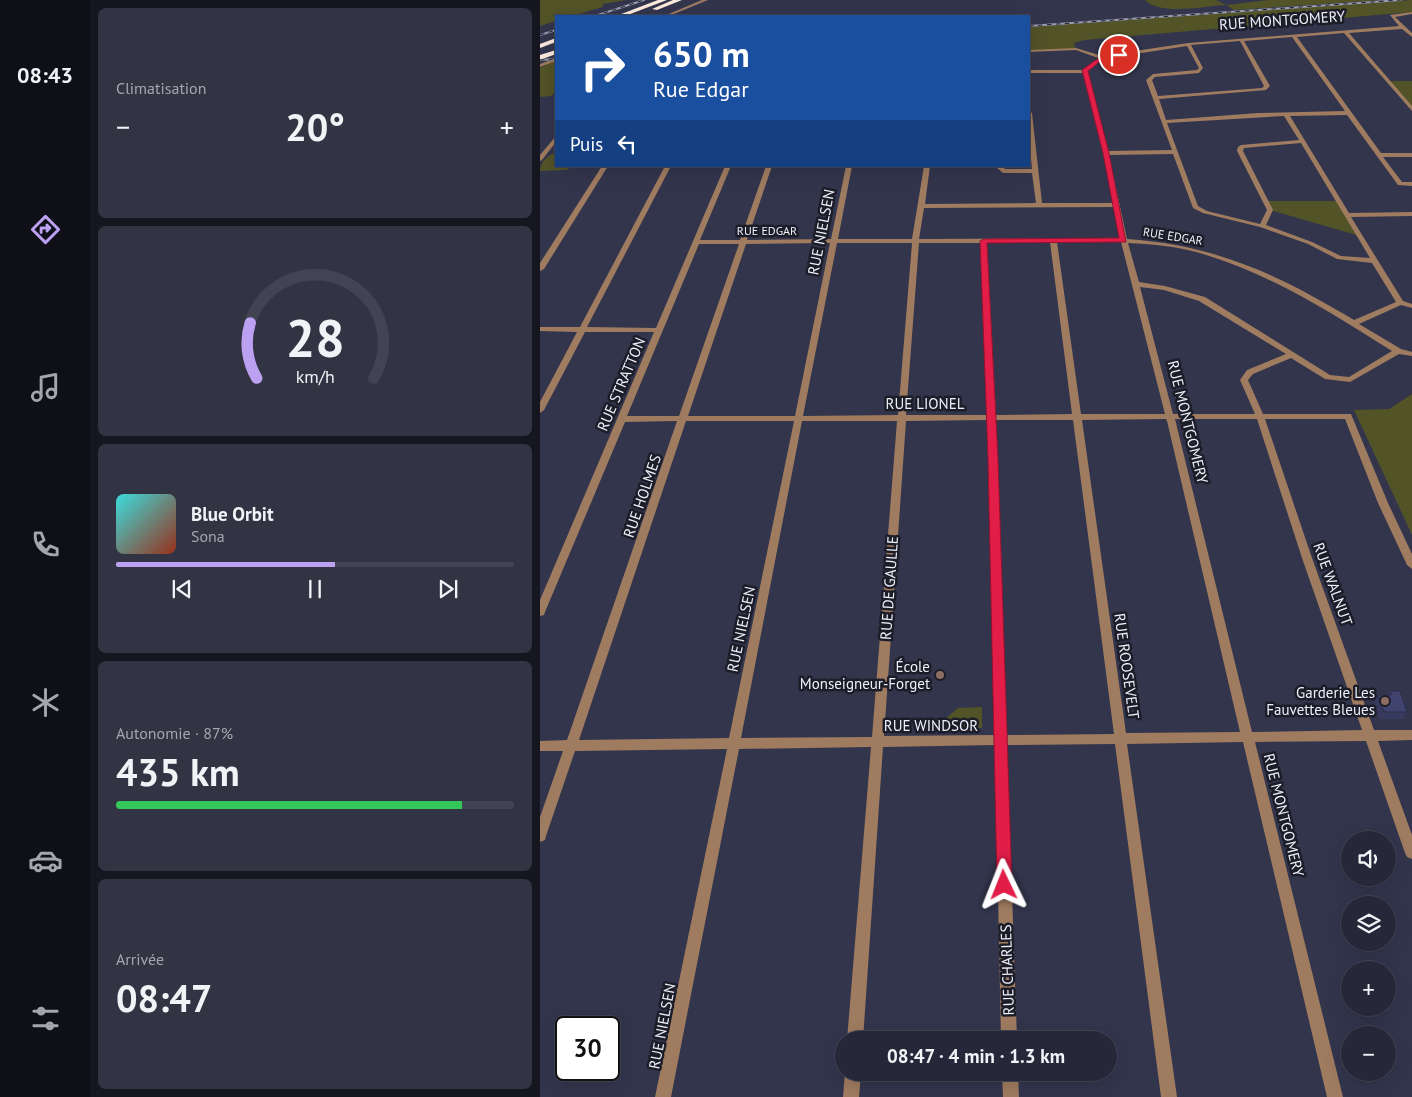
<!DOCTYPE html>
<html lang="fr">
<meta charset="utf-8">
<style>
:root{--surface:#262839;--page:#323444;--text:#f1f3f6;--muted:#a4a6ae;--line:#424453;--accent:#bca0f2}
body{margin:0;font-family:"PT Sans",sans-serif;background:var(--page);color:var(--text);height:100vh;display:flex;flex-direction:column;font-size:19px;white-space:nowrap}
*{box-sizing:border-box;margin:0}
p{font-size:16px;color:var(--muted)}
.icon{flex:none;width:28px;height:28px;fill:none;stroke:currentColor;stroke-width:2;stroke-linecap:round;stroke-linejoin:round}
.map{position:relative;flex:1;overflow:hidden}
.panel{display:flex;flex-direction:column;gap:8px;padding:8px;background:#15161f;width:450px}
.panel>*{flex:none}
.top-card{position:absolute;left:15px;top:15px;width:475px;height:152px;border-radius:0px;box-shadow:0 5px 20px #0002,0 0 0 1px var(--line);background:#1a4fa0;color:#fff;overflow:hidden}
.buttons{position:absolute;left:801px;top:831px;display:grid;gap:10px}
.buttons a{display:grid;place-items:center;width:55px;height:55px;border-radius:50%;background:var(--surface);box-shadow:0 5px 20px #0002,0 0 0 1px var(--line);font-size:25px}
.speed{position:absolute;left:15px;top:1016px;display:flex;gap:10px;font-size:25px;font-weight:700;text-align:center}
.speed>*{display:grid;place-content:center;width:65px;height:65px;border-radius:50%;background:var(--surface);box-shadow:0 5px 20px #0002,0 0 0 1px var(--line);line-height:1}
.speed .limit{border:2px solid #111;border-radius:8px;background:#fff;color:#111}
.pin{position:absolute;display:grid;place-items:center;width:42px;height:42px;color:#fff;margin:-21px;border:2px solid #fff;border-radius:50%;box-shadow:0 1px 5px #0007}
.me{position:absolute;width:55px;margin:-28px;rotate:358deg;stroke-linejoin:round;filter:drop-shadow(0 0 4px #0008)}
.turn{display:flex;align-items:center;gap:18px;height:105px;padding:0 15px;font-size:22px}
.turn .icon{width:65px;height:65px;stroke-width:2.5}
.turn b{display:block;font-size:35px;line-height:42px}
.then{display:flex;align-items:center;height:48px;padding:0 15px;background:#0003;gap:10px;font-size:19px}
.big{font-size:38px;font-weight:700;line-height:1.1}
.panel .card{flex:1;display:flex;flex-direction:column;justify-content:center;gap:8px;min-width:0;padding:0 18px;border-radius:8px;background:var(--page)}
.panel .dial{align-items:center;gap:0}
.dial svg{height:130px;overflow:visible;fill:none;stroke:var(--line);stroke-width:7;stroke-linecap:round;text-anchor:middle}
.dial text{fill:var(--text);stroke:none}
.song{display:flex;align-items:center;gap:15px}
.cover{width:60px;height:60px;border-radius:8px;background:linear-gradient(135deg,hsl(180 70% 55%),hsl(10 70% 35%))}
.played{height:5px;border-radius:2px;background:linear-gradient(90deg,var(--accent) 55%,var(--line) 55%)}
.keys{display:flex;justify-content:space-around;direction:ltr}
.heat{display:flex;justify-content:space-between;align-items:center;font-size:28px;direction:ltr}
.charge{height:8px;border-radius:4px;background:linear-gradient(90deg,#34c759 87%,var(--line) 0)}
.trip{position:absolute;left:295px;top:1031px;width:282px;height:50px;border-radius:25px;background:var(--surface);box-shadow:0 5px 20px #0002,0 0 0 1px var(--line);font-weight:700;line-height:50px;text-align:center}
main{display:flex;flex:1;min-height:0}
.tabs{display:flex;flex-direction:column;width:90px;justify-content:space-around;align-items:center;background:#0f1017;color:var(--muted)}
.tabs .icon{width:35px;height:35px}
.tabs .current{color:var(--accent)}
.tabs b{font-size:22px;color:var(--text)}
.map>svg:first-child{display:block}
.green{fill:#525327}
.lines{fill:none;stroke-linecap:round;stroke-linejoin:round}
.minor{fill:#9f7b60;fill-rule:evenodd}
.tertiary{fill:#9f7b60;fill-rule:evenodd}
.motorway{fill:#fceadd;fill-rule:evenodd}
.rail-casing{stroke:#9a9dae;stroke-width:2}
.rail{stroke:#1c1d28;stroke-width:1;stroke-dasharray:4.5;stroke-linecap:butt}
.wall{fill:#363a5f}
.building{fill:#3f436e;stroke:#2c2f4d}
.route{fill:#e11d48;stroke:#92132f}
.education-dot{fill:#8d6e63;stroke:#1c1d28;stroke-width:2}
.labels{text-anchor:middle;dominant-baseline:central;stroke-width:5;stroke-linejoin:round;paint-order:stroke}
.far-street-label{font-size:12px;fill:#eef0fc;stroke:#1c1d28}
.street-label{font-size:15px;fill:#eef0fc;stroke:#1c1d28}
.poi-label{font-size:15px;fill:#eef0fc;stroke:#1c1d28;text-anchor:end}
</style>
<main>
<nav class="tabs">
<b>08:43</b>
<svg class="icon current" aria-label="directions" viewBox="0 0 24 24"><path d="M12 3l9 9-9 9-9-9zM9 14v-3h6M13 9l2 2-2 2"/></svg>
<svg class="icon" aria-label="music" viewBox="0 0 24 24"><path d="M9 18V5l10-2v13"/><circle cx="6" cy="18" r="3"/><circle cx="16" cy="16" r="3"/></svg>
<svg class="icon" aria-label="phone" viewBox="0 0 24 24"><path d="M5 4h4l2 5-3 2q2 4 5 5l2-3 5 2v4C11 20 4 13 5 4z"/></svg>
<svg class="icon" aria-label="climate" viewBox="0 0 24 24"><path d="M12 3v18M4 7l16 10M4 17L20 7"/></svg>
<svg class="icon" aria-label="car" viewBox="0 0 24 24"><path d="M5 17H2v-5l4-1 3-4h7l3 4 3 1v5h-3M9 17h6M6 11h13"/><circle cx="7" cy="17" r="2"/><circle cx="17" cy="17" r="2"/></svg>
<svg class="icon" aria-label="filters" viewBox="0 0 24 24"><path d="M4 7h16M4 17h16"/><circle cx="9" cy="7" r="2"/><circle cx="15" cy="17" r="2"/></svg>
</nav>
<section class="panel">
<div class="card"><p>Climatisation</p>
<div class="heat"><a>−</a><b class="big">20°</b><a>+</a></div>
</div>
<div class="card dial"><svg viewBox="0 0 100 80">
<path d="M14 69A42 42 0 1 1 86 69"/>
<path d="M14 69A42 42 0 0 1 10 35" stroke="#bca0f2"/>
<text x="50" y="56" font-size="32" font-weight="700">28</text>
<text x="50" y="72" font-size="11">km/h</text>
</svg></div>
<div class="card">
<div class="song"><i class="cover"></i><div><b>Blue Orbit</b><p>Sona</p></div></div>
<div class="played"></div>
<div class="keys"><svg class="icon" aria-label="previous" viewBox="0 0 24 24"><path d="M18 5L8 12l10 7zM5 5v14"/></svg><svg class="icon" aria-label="pause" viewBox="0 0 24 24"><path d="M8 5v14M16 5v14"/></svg><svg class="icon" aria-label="next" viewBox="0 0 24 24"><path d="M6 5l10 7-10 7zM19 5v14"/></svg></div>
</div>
<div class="card"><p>Autonomie · 87%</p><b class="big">435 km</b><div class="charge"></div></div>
<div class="card"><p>Arrivée</p><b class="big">08:47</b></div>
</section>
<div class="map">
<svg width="872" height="1097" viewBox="0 0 872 1097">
<rect width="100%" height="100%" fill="#32354c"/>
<g class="green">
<polygon points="0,0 87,0 63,4 63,7 32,16 16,16 16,21 0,26"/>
<path d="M605 0H676L686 5 728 0H844L694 10 686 5C665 6 620 16 605 0Z"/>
<polygon points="872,0 872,12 545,40 534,43 536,49 489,51 489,27"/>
<polygon points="16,60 16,91 11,96 0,97 0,68"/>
<polygon points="848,81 872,81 872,108"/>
<path d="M16 153V166H31L27 170 0 171C0 162 8 154 16 153Z"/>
<polygon points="725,201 799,201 820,236 730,210"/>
<polygon points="872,394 872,535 814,410 849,409"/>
<polygon points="442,707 442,728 401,729 401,722 418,708"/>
</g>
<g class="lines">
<g class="minor">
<path d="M872 12V14L855 17 872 33V37L862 29 809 33 872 106V111L804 33 757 37 841 153H872V157H843L862 182H872V186L858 185 807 115 750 116 809 213 872 212V216L811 217 863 301 872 304V308L861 305 819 324 861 349 872 352V356L859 354 810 382 785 379 751 358 713 374 708 380 723 414H811L848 503 872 554V569L867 565 838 503 805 419H725L772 558 834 730H872V740L838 741 872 835V859L867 857 865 853 826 741 715 742 803 1097H787L703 742 587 744 637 1097H621L575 744 467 745 477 1040H461L455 745 343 747 323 1040H307L331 747 199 749 131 1097H115L187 749 35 751 6 836 5 840 0 842V817L23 751H0V741L27 740 137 421 85 422 5 612 4 615 0 616V600L114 332H45L4 410 0 413V402L37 332 0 331V327H40L125 166H131L47 327 116 328 185 166H191L160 240H200L226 166H232L207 240 291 239 306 166H312L298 239H372L384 166H390L385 204 496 203 492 173H463L455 166H462L465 169H492L489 137V111L492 113 502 203H573L563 153 543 73H489V70H544L558 58 536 50 489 52V50L536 48 562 56 648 43 859 26 850 15ZM752 37 805 111 718 113 626 120 619 99 726 90 730 86 704 41ZM700 41 724 86 722 88 618 96 612 80 615 77 659 73 663 68 651 45ZM647 46 659 68 657 70 613 74 606 80 632 150 568 151 548 71 563 59ZM744 116 759 140 701 145 698 147 697 151 727 210 720 224 667 211 658 206 627 123ZM761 143 830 258 801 256 772 242 726 225 733 210 703 151 704 148ZM633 154 653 208 663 213 720 227 768 244 797 259 832 263 856 302 814 320C739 275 676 245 587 239L569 155ZM574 207 580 238 379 239 384 208ZM510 242 532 414 456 415 447 243ZM517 242H581L625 414H541ZM290 243 255 416H148L206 244ZM297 243H372L358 415 263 416ZM379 243H441L447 415H366ZM588 243C611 244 634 246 656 252 728 272 790 312 852 351L809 377 790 375 665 297 625 286 599 282ZM159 244H199L139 416H87ZM600 287 624 290 659 301 746 354 707 370 700 380 715 414H633ZM626 419 627 421 700 732 586 733 542 420ZM635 419H717L762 558 822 730 712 732ZM447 420 455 735 344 736 366 421ZM456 420H533L574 734 467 735ZM146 421H254L189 738 39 740ZM262 421H357L332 737 201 738Z"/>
<polygon points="16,136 16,142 2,160 0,161 0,155"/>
<polygon points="62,166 68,166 4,269 0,271 0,263"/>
<polygon points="305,1072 321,1072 319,1097 303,1097"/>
<polygon points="462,1072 478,1072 479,1097 463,1097"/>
</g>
<g class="tertiary">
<polygon points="162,0 168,0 129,16 124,16"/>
<polygon points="16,58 16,61 0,67 0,64"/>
</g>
<g class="motorway">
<polygon points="118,0 127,0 85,16 76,16"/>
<polygon points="133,0 142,0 117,10 112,9"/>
<polygon points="16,38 16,42 0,48 0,44"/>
<polygon points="16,50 16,54 0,60 0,55"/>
</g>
<g class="rail-casing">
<g id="rail">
<polyline points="55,16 104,0"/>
<polyline points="489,26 861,0"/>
<polyline points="0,35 16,30"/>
<polyline points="0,60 16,59"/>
</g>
</g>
<use href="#rail" class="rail"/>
</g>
<polygon class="wall" points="850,691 867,712 863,719 840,719 834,702 838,695 848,695"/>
<polygon class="building" points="850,691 860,691 867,712 844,712 838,695 851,695"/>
<polygon class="route" points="579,53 581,56 563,59 548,71 569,153 586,242 447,243 458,458 472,885 470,890 464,893 459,890 457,885 448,458 440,241 444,239 579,238 563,153 542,70 560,57"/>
<g class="education-dot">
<circle cx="400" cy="675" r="5"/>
<circle cx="845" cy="701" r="5"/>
</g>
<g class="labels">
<g class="far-street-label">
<text x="227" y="230">RUE EDGAR</text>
<text transform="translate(633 236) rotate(9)">RUE EDGAR</text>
</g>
<g class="street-label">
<text transform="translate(742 20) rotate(-4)">RUE MONTGOMERY</text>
<text transform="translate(281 232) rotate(-79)">RUE NIELSEN</text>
<text transform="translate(81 384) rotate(-67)">RUE STRATTON</text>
<text x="385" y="403">RUE LIONEL</text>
<text transform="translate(648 422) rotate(76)">RUE MONTGOMERY</text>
<text transform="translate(102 496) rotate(-71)">RUE HOLMES</text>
<text transform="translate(793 584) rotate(70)">RUE WALNUT</text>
<text transform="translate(349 588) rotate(-86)">RUE DE GAULLE</text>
<text transform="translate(201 629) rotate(-78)">RUE NIELSEN</text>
<text transform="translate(587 666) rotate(82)">RUE ROOSEVELT</text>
<text x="391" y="725">RUE WINDSOR</text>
<text transform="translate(744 815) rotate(76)">RUE MONTGOMERY</text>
<text transform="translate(467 970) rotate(-92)">RUE CHARLES</text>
<text transform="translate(122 1026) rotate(-79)">RUE NIELSEN</text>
</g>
<g class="poi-label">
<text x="390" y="666">École<tspan x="390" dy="17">Monseigneur-Forget</tspan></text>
<text x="835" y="692">Garderie Les<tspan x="835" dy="17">Fauvettes Bleues</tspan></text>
</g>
</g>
</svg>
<div class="buttons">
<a><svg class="icon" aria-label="sound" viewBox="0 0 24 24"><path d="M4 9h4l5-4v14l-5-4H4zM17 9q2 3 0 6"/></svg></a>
<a><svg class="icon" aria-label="layers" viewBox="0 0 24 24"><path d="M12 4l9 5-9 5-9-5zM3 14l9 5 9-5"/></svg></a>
<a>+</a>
<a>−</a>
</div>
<div class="speed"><div class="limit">30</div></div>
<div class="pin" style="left:579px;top:55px;background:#d93025"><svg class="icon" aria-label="arrive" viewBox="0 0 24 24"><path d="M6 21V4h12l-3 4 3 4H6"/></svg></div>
<svg class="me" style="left:464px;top:885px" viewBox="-20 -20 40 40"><path d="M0-17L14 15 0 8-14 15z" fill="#e11d48" stroke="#fff" stroke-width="4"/></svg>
<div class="trip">08:47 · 4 min · 1.3 km</div>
<div class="top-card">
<div class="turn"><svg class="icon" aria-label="right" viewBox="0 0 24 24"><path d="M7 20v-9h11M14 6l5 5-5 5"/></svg><div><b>650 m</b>Rue Edgar</div></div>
<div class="then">Puis<svg class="icon" aria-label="left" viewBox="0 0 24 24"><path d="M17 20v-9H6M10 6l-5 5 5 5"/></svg></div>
</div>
</div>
</main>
